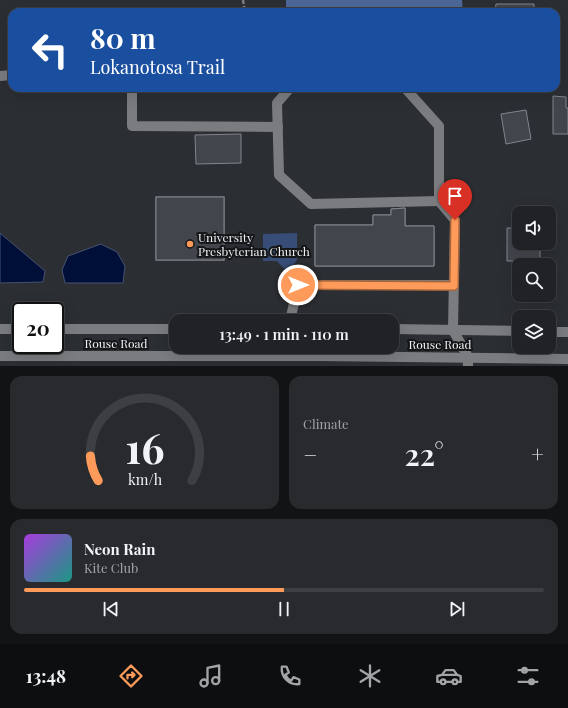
<!DOCTYPE html>
<meta charset="utf-8">
<style>
:root{--surface:#202226;--page:#282a2e;--text:#f1f3f6;--muted:#a2a4a7;--line:#3d3f43;--accent:#ff9b5a}
body{margin:0;font-family:"Playfair Display",serif;background:var(--page);color:var(--text);height:100vh;display:flex;flex-direction:column;font-size:15px;white-space:nowrap}
*{box-sizing:border-box;margin:0}
p{font-size:13px;color:var(--muted)}
.icon{flex:none;width:22px;height:22px;fill:none;stroke:currentColor;stroke-width:2;stroke-linecap:round;stroke-linejoin:round}
.map{position:relative;height:366px;overflow:hidden}
.sheet{display:flex;flex-direction:column;gap:10px;padding:10px;background:#121315;flex:1}
.sheet>*{flex:none}
.banner{position:absolute;left:8px;top:8px;width:552px;height:84px;border-radius:12px;box-shadow:0 4px 16px #0002,0 0 0 1px var(--line);background:#1a4fa0;color:#fff;overflow:hidden}
.tools{position:absolute;left:512px;top:206px;display:grid;gap:8px}
.tools a{display:grid;place-items:center;width:44px;height:44px;border-radius:8px;background:var(--surface);box-shadow:0 4px 16px #0002,0 0 0 1px var(--line);font-size:20px}
.speed{position:absolute;left:12px;top:302px;display:flex;gap:8px;font-size:20px;font-weight:700;text-align:center}
.speed>*{display:grid;place-content:center;width:52px;height:52px;border-radius:50%;background:var(--surface);box-shadow:0 4px 16px #0002,0 0 0 1px var(--line);line-height:1}
.speed .limit{border:2px solid #111;border-radius:6px;background:#fff;color:#111}
.pin{position:absolute;display:grid;place-items:center;width:34px;height:34px;color:#fff;margin:-41px -17px;border-radius:50% 50% 50% 0;rotate:-45deg;box-shadow:0 0 4px #0007}
.pin .icon{rotate:45deg}
.me{position:absolute;width:44px;margin:-22px;rotate:90deg;stroke-linejoin:round;filter:drop-shadow(0 0 3px #0008)}
.turn{display:flex;align-items:center;gap:14px;height:84px;padding:0 16px;font-size:18px}
.turn .icon{width:52px;height:52px;stroke-width:2.5}
.turn b{display:block;font-size:28px;line-height:34px}
.big{font-size:30px;font-weight:600;line-height:1.1}
.sheet .widget{flex:1;display:flex;flex-direction:column;justify-content:center;gap:6px;min-width:0;padding:0 14px;border-radius:12px;background:var(--page)}
.sheet .dial{align-items:center;gap:0}
.dial svg{height:104px;overflow:visible;fill:none;stroke:var(--line);stroke-width:7;stroke-linecap:round;text-anchor:middle}
.dial text{fill:var(--text);stroke:none}
.song{display:flex;align-items:center;gap:12px}
.cover{width:48px;height:48px;border-radius:6px;background:linear-gradient(135deg,hsl(280 70% 55%),hsl(170 70% 35%))}
.played{height:4px;border-radius:2px;background:linear-gradient(90deg,var(--accent) 50%,var(--line) 50%)}
.keys{display:flex;justify-content:space-around;direction:ltr}
.heat{display:flex;justify-content:space-between;align-items:center;font-size:22px;direction:ltr}
.sheet .tiles{flex:1;display:grid;gap:10px;grid-template-columns:1fr 1fr}
.widget:last-child{grid-column:span 2}
.trip{position:absolute;left:169px;top:314px;width:230px;height:40px;border-radius:12px;background:var(--surface);box-shadow:0 4px 16px #0002,0 0 0 1px var(--line);font-weight:600;line-height:40px;text-align:center}
.tab-bar{display:flex;height:64px;justify-content:space-around;align-items:center;background:#0d0e0f;color:var(--muted)}
.tab-bar .icon{width:28px;height:28px}
.tab-bar .current{color:var(--accent)}
.tab-bar b{font-size:18px;color:var(--text)}
.map>svg:first-child{display:block}
.green{fill:#374d77}
.forest{fill:#4d6898}
.water{fill:#000f38;stroke:#485371}
.building{fill:#42464c;stroke:#82858c}
.lines{fill:none;stroke-linecap:round;stroke-linejoin:round}
.path{stroke:#7c7e83;stroke-width:2.5;stroke-dasharray:4 2;stroke-linecap:butt}
.minor{stroke:#7a7c7f;stroke-width:10}
.route-casing{stroke:#a6653a;stroke-width:10}
.route{stroke:#ff9b5a;stroke-width:7}
.poi-dot{fill:#ff9b5a;stroke:#141618;stroke-width:1.5}
.labels{text-anchor:middle;dominant-baseline:central;stroke-width:4;stroke-linejoin:round;paint-order:stroke}
.poi-label{font-size:12px;fill:#f0f2f6;stroke:#141618;text-anchor:start}
.street-label{font-size:12px;fill:#f0f2f6;stroke:#141618}
</style>
<div class="map">
<svg width="568" height="366" viewBox="0 0 568 366">
<rect width="100%" height="100%" fill="#2b2e33"/>
<polygon class="green" points="297,233 297,260 288,273 277,261 263,261 263,234"/>
<polygon class="forest" points="286,0 462,0 463,12 286,12"/>
<g class="water">
<polygon points="0,233 45,271 43,282 0,283"/>
<polygon points="101,244 117,252 125,266 123,283 65,283 62,270 68,256"/>
</g>
<g class="building">
<polygon points="496,4 534,4 534,12 495,12"/>
<polygon points="553,96 566,97 566,108 568,108 568,134 553,134"/>
<polygon points="526,110 531,139 506,144 501,114"/>
<polygon points="241,134 241,163 196,164 195,135"/>
<rect x="156" y="197" width="68" height="63"/>
<rect x="156" y="197" width="68" height="63"/>
<polygon points="405,208 405,226 434,226 434,266 315,266 315,225 373,225 373,215 391,215 391,209"/>
<polygon points="405,208 405,226 434,226 434,266 315,266 315,225 373,225 373,215 391,215 391,209"/>
<polygon points="507,228 519,228 519,243 540,243 540,265 525,265 525,261 507,261"/>
</g>
<g class="lines">
<g class="path">
<polyline points="243,0 245,12"/>
<polyline points="204,88 209,90 232,88"/>
</g>
<g class="minor">
<polyline points="0,76 12,75"/>
<polyline points="132,88 132,126 278,127"/>
<polyline points="290,88 277,103 279,175 311,204 439,201"/>
<polyline points="387,88 405,88 439,126 439,201 455,220 453,330 468,357 468,366"/>
<polyline points="290,321 298,285 454,285"/>
<polyline points="0,329 21,329"/>
<polyline points="55,329 176,329"/>
<polyline points="392,329 519,331"/>
<polyline points="549,332 568,332"/>
<polyline points="0,356 318,356 568,359"/>
</g>
</g>
<g class="lines">
<g class="route-casing">
<polyline id="route" points="298,285 454,286 455,220"/>
</g>
<use href="#route" class="route"/>
</g>
<circle class="poi-dot" cx="190" cy="244" r="4"/>
<g class="labels">
<g class="poi-label">
<text x="198" y="237">University<tspan x="198" dy="14">Presbyterian Church</tspan></text>
</g>
<g class="street-label">
<text x="116" y="343">Rouse Road</text>
<text x="440" y="344">Rouse Road</text>
</g>
</g>
</svg>
<div class="tools">
<a><svg class="icon" aria-label="sound" viewBox="0 0 24 24"><path d="M4 9h4l5-4v14l-5-4H4zM17 9q2 3 0 6"/></svg></a>
<a><svg class="icon" aria-label="search" viewBox="0 0 24 24"><circle cx="10" cy="10" r="6"/><path d="M15 15l6 6"/></svg></a>
<a><svg class="icon" aria-label="layers" viewBox="0 0 24 24"><path d="M12 4l9 5-9 5-9-5zM3 14l9 5 9-5"/></svg></a>
</div>
<div class="speed"><div class="limit">20</div></div>
<div class="pin" style="left:455px;top:220px;background:#d93025"><svg class="icon" aria-label="arrive" viewBox="0 0 24 24"><path d="M6 21V4h12l-3 4 3 4H6"/></svg></div>
<svg class="me" style="left:298px;top:285px" viewBox="-20 -20 40 40"><circle r="17" fill="#ff9b5a" stroke="#fff" stroke-width="3"/><path d="M0-11L8 9 0 5-8 9z" fill="#fff"/></svg>
<div class="trip">13:49 · 1 min · 110 m</div>
<div class="banner">
<div class="turn"><svg class="icon" aria-label="left" viewBox="0 0 24 24"><path d="M17 20v-9H6M10 6l-5 5 5 5"/></svg><div><b>80 m</b>Lokanotosa Trail</div></div>
</div>
</div>
<section class="sheet">
<div class="tiles">
<div class="widget dial"><svg viewBox="0 0 100 80">
<path d="M14 69A42 42 0 1 1 86 69"/>
<path d="M14 69A42 42 0 0 1 8 50" stroke="#ff9b5a"/>
<text x="50" y="56" font-size="32" font-weight="700">16</text>
<text x="50" y="72" font-size="11">km/h</text>
</svg></div>
<div class="widget"><p>Climate</p>
<div class="heat"><a>−</a><b class="big">22°</b><a>+</a></div>
</div>
<div class="widget">
<div class="song"><i class="cover"></i><div><b>Neon Rain</b><p>Kite Club</p></div></div>
<div class="played"></div>
<div class="keys"><svg class="icon" aria-label="previous" viewBox="0 0 24 24"><path d="M18 5L8 12l10 7zM5 5v14"/></svg><svg class="icon" aria-label="pause" viewBox="0 0 24 24"><path d="M8 5v14M16 5v14"/></svg><svg class="icon" aria-label="next" viewBox="0 0 24 24"><path d="M6 5l10 7-10 7zM19 5v14"/></svg></div>
</div>
</div>
</section>
<nav class="tab-bar">
<b>13:48</b>
<svg class="icon current" aria-label="directions" viewBox="0 0 24 24"><path d="M12 3l9 9-9 9-9-9zM9 14v-3h6M13 9l2 2-2 2"/></svg>
<svg class="icon" aria-label="music" viewBox="0 0 24 24"><path d="M9 18V5l10-2v13"/><circle cx="6" cy="18" r="3"/><circle cx="16" cy="16" r="3"/></svg>
<svg class="icon" aria-label="phone" viewBox="0 0 24 24"><path d="M5 4h4l2 5-3 2q2 4 5 5l2-3 5 2v4C11 20 4 13 5 4z"/></svg>
<svg class="icon" aria-label="climate" viewBox="0 0 24 24"><path d="M12 3v18M4 7l16 10M4 17L20 7"/></svg>
<svg class="icon" aria-label="car" viewBox="0 0 24 24"><path d="M5 17H2v-5l4-1 3-4h7l3 4 3 1v5h-3M9 17h6M6 11h13"/><circle cx="7" cy="17" r="2"/><circle cx="17" cy="17" r="2"/></svg>
<svg class="icon" aria-label="filters" viewBox="0 0 24 24"><path d="M4 7h16M4 17h16"/><circle cx="9" cy="7" r="2"/><circle cx="15" cy="17" r="2"/></svg>
</nav>
